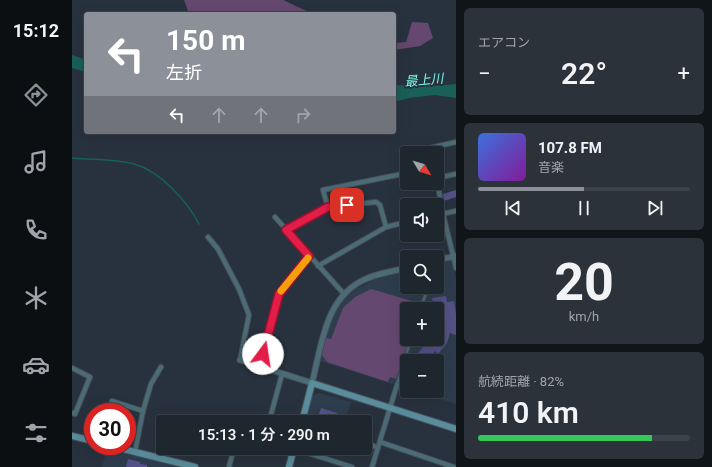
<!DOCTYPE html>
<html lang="ja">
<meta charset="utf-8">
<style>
:root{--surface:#1e262e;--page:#2b323a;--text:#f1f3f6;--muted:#a1a5aa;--line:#3c434a;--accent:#8c9099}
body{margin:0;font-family:Roboto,"Noto Sans JP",sans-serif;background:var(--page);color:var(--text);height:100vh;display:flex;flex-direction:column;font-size:15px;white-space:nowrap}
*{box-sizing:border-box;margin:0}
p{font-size:13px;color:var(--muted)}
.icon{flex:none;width:22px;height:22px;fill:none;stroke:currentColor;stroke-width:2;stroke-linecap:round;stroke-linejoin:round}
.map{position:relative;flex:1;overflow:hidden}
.sheet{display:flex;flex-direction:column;gap:8px;padding:8px;background:#101519;width:256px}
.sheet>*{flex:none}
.banner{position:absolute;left:12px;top:12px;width:312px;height:122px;border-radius:4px;box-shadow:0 4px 16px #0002,0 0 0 1px var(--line);background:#8c9099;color:#fff;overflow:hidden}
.needle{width:26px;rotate:128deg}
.buttons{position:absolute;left:328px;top:146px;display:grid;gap:8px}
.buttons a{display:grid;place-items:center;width:44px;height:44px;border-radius:4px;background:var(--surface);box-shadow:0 4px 16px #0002,0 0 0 1px var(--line);font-size:20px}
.speed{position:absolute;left:12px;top:403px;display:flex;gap:8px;font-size:20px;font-weight:700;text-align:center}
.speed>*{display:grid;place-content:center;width:52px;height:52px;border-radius:50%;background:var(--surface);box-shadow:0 4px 16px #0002,0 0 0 1px var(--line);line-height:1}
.speed .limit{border:6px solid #d22;background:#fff;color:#111}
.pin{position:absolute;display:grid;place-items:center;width:34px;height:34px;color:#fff;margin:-17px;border-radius:8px;box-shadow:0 2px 6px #0006}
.me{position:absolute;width:44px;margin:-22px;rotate:14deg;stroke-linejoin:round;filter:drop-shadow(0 0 3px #0008)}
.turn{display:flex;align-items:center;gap:14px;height:84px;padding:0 16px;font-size:18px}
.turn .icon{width:52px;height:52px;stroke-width:2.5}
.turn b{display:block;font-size:28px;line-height:34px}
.lanes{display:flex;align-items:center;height:38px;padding:0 16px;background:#0003;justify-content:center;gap:20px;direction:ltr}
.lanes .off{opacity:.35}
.big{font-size:30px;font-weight:600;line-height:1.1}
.sheet .widget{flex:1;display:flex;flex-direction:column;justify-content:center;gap:6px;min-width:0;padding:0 14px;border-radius:6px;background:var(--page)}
.sheet .dial{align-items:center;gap:0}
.dial b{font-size:52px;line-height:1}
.song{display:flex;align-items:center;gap:12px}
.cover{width:48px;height:48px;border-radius:6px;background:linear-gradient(135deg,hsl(220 70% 55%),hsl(290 70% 35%))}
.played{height:4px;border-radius:2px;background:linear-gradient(90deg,var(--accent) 50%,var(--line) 50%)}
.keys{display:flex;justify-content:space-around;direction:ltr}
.heat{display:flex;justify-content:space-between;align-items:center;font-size:22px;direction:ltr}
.charge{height:6px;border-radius:3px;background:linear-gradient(90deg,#34c759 82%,var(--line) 0)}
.trip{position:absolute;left:84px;top:415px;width:216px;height:40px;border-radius:4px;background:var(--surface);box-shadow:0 4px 16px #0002,0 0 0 1px var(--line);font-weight:600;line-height:40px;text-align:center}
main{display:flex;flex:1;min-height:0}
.tabs{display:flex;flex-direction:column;width:72px;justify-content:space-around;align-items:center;background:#0c0f12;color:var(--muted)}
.tabs .icon{width:28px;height:28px}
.tabs .on{color:var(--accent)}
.tabs b{font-size:18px;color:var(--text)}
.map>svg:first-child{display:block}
.built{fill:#2e3d4e;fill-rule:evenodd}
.green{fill:#65486f}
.water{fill:#186058}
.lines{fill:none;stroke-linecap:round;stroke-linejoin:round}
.stream{stroke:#186058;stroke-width:1.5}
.building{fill:#535187}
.service-casing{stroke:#47505c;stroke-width:4}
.minor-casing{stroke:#47505c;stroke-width:6}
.tertiary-casing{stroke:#47505c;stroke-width:7}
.secondary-casing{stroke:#47505c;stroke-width:8}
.service{stroke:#4c6c75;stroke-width:2}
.minor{stroke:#4c6c75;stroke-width:4}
.tertiary{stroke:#4c6c75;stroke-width:5}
.secondary{stroke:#598d9b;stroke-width:6}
.route-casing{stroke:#92132f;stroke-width:10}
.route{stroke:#e11d48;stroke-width:7}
.slow{stroke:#f59e0b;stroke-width:7}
.labels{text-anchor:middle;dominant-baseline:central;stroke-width:4;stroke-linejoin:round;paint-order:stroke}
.water-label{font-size:13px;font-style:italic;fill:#7afae9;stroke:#28323e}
</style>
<main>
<nav class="tabs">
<b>15:12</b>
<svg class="icon on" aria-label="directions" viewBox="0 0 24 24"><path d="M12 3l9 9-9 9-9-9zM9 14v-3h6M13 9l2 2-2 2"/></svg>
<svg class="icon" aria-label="music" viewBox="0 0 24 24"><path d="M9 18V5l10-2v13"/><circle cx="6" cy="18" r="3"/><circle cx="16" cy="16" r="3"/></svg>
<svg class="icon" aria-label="phone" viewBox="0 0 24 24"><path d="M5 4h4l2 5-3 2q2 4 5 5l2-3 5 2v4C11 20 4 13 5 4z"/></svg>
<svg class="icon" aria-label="climate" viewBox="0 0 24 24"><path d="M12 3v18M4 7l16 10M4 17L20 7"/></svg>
<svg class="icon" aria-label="car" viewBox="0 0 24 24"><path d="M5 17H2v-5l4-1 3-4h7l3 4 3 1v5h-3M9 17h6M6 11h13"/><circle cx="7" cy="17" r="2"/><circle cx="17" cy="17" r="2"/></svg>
<svg class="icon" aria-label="filters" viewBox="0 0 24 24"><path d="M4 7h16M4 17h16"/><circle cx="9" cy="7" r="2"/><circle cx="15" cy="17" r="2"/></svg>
</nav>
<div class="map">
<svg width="384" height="467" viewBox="0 0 384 467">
<rect width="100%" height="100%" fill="#28323e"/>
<g class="built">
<path d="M380 260 384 279V404L342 391H365V361H335V389L248 361 255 331 264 310 273 298 284 289 302 280 335 271V287H365V264ZM335 309H365V339H335Z"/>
<polygon points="247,393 279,402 272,422 253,422 236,417 234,414 239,397"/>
<polygon points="35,448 109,467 30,467"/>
</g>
<g class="green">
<polygon points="112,0 211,0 241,14 120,14 116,11"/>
<polygon points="340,22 356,23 361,38 348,46 322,50 322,43 334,42"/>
<polygon points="299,289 340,301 340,308 344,309 335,309 335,339 337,339 324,379 318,377 316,382 255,362 250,355 254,338 259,339 271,308 283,297"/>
</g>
<g class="water">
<polygon points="0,55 14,60 14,72 0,68"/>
<polygon points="384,84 384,98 363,95 337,98 322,102 322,85 361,86"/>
</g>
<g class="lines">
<path class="stream" d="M0 158C20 160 43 159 62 164 88 171 115 201 127 224"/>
</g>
<g class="building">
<polygon points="384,190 384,197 372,201 371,194"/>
<polygon points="374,296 375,302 382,301 384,314 384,335 378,333 375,343 366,354 363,351 355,361 340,361 354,343 352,341 354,339 365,339 365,309 362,309 360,298"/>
<polygon points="249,408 265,413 262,422 246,417"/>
<polygon points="56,459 68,462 68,464 75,465 75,467 54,467"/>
</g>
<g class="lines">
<g class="service-casing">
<g id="service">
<polyline points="348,309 355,291 354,287"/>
<polyline points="325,384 339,339"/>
</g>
</g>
<g class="minor-casing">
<g id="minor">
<polyline points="348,153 358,148 384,142"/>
<polyline points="365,178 384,174"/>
<polyline points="365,180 371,214 384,268"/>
<polyline points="256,207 251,190 335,173"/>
<polyline points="365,215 384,211"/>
<polyline points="203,217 272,294"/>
<polyline points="214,230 256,207 304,202 308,205 314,227"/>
<polyline points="136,237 146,249 167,289 177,315 168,360"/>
<polyline points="246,266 314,227 335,222"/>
<polyline points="187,367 207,294 237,256"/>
<polyline points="0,368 18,377 3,414 0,413"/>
<polyline points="40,401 71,411"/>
<polyline points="231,417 249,422"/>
<polyline points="197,422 210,374"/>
<polyline points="293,442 306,448"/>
<polyline points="308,442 382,467"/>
<polyline points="220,448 280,467"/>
<polyline points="63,452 71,411 79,384 89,367"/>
<polyline points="157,467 162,448"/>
<polyline points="300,467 325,385"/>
</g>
</g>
<g class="tertiary-casing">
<g id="tertiary">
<polyline points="365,260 384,256"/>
<path d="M168 360 240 383C250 344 253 295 296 278 308 273 322 271 335 268"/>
</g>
</g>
<g class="secondary-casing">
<g id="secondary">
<polyline points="230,422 240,383 384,429"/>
<polyline points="0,436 21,441"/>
<polyline points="39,446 123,467"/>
<polyline points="217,467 222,448"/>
</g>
</g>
<use href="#service" class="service"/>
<use href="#minor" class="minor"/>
<use href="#tertiary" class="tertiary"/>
<use href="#secondary" class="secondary"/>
</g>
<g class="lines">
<g class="route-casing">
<polyline id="route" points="191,354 207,294 237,256 214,230 256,207 275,205"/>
</g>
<use href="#route" class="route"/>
<polyline class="slow" points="209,291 236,258"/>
</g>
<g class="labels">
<g class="water-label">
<text transform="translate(352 80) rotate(-5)">最上川</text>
</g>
</g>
</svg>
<div class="buttons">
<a><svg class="needle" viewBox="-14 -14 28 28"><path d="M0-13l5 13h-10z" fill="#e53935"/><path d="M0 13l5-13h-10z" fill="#a1a5aa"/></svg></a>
<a><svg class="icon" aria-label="sound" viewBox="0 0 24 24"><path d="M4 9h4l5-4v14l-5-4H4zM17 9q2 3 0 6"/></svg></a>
<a><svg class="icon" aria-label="search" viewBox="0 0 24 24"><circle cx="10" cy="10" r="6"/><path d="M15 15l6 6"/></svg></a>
<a>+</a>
<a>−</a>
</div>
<div class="speed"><div class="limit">30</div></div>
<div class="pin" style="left:275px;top:205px;background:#d93025"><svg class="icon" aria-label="arrive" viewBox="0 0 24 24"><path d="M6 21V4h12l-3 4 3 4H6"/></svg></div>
<svg class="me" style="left:191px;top:354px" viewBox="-20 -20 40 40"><circle r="19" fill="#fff"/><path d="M0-13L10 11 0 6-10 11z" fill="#e11d48"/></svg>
<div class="trip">15:13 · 1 分 · 290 m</div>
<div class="banner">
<div class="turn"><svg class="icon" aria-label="left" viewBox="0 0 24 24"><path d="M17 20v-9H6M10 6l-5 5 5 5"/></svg><div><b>150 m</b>左折</div></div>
<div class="lanes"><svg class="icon" aria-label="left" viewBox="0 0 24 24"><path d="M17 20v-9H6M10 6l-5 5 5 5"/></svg><svg class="icon off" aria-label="ahead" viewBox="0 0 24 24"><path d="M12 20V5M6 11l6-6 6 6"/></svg><svg class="icon off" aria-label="ahead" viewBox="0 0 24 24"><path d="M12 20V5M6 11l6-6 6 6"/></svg><svg class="icon off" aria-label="right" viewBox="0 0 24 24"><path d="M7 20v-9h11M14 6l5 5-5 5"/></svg></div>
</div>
</div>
<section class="sheet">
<div class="widget"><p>エアコン</p>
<div class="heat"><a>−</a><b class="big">22°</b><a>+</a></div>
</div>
<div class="widget">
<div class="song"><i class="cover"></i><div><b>107.8 FM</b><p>音楽</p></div></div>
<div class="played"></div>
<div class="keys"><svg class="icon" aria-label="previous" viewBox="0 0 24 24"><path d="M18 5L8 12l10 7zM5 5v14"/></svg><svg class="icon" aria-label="pause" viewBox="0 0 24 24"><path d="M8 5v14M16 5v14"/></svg><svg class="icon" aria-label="next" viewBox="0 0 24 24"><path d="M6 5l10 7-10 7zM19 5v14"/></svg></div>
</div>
<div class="widget dial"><b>20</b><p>km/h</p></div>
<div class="widget"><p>航続距離 · 82%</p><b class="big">410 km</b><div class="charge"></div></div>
</section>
</main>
